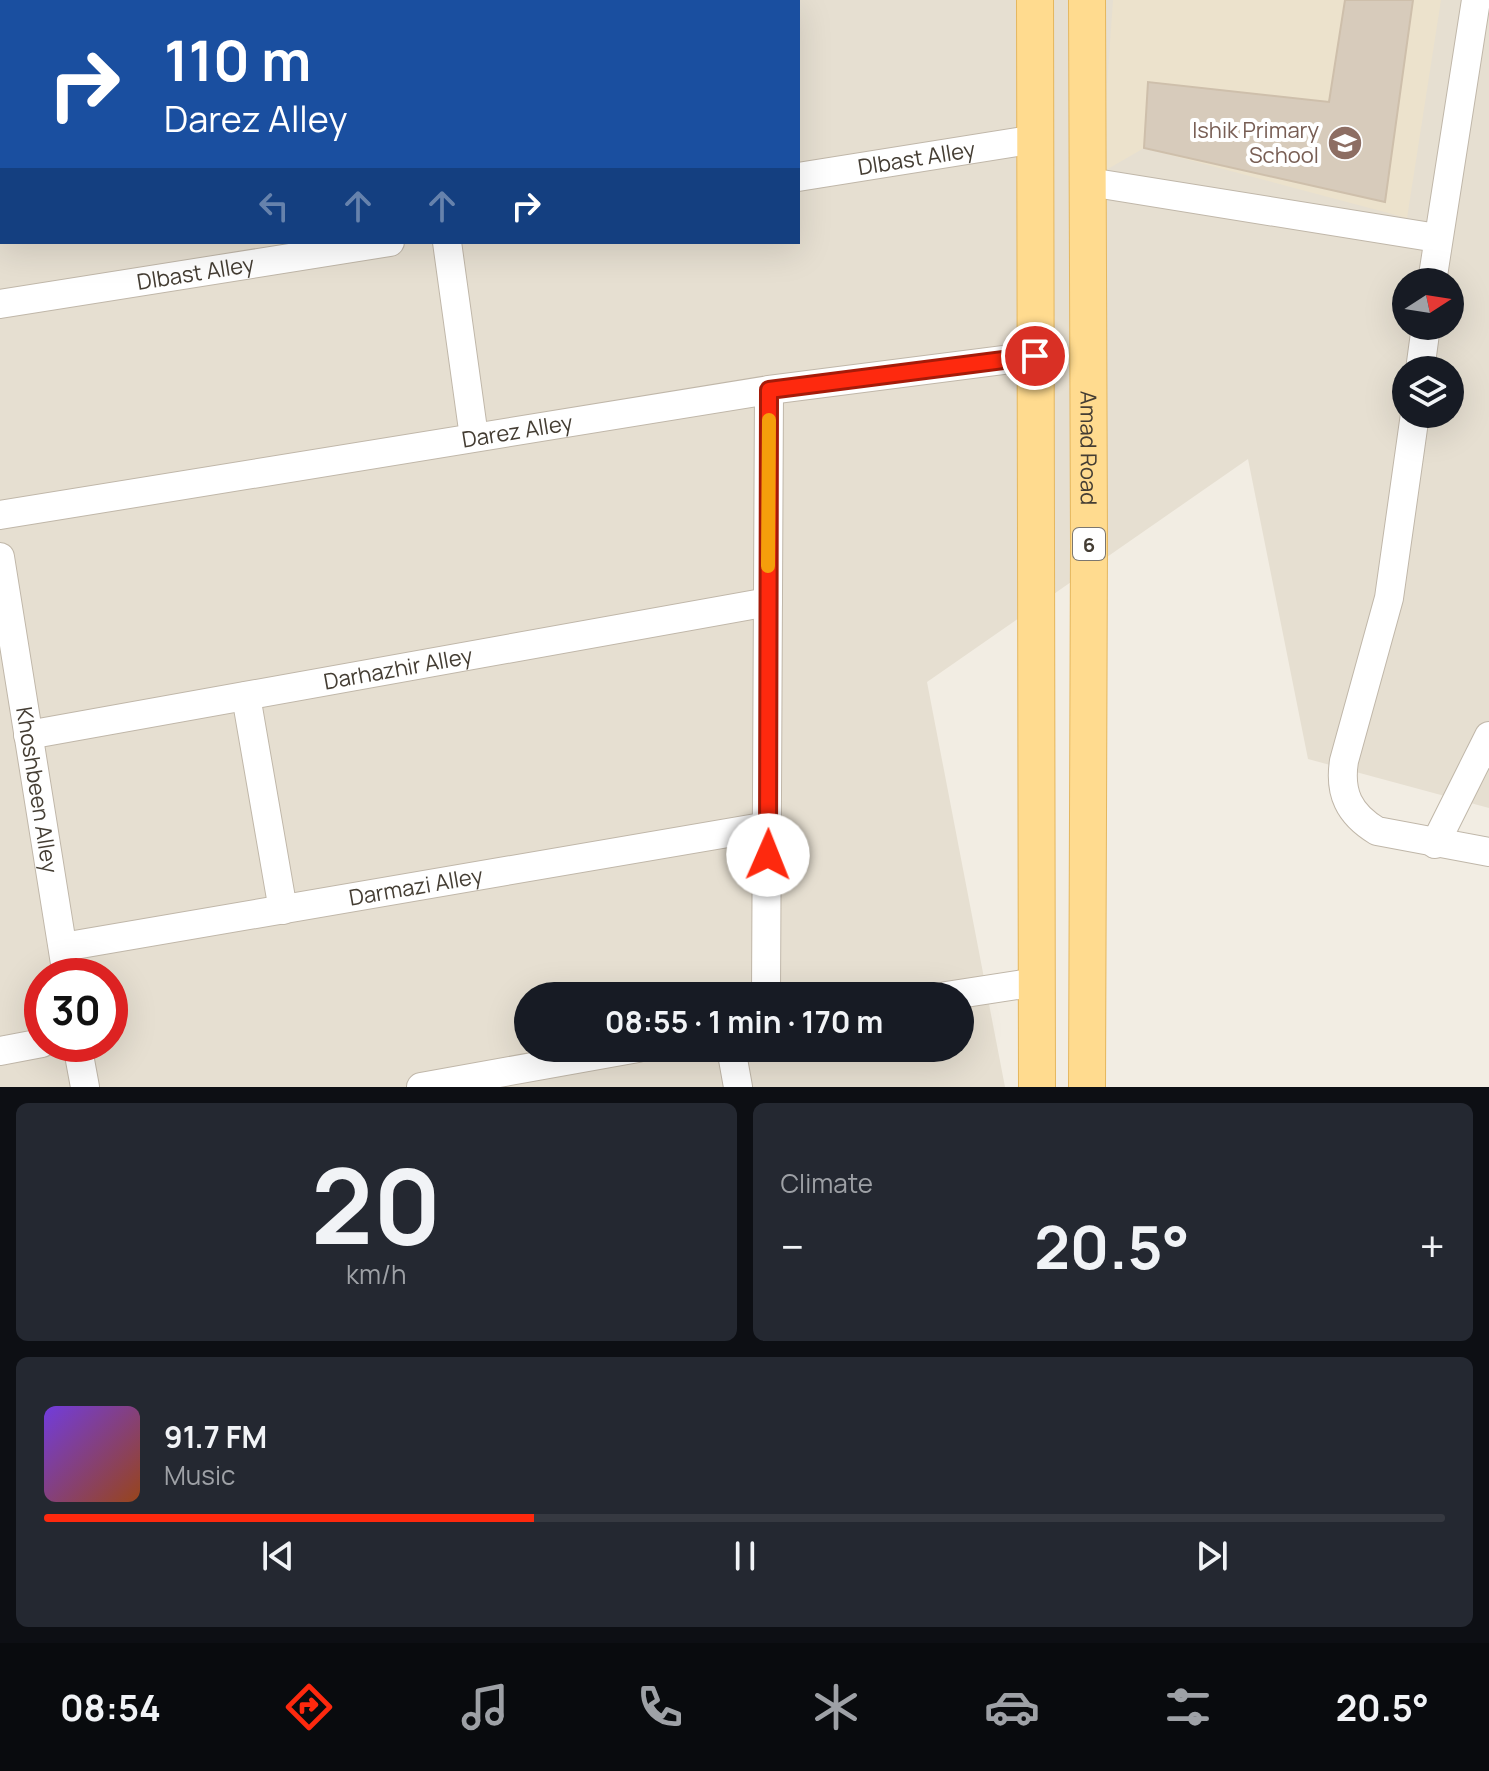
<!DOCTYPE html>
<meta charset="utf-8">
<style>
:root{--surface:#171b24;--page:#242831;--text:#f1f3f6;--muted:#9ea1a6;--line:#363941;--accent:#fe290e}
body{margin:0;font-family:Manrope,sans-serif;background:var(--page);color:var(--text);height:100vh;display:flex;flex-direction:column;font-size:30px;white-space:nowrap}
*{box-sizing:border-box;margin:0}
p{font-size:26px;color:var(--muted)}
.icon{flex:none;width:44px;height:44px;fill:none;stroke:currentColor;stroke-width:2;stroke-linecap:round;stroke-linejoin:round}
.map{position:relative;height:1087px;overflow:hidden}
.panel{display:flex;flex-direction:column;gap:16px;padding:16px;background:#0d0f14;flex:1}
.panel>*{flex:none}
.guide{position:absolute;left:0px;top:0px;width:800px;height:244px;box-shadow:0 8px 32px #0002;background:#1a4fa0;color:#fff;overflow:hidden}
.needle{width:52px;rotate:78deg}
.buttons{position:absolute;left:1392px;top:268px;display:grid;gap:16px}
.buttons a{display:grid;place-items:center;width:72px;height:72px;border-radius:50%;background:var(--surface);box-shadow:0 8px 32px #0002;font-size:40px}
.speed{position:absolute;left:24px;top:958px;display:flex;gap:16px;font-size:40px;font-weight:700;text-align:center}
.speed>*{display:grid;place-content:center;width:104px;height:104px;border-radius:50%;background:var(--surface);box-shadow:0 8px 32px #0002;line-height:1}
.speed .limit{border:12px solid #d22;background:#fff;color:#111}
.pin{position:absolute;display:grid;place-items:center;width:68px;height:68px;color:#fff;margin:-34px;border:4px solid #fff;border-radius:50%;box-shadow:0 2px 8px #0007}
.me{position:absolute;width:88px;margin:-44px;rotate:1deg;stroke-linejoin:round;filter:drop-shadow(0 0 6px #0008)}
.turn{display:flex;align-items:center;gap:28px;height:168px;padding:0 32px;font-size:36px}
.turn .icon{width:104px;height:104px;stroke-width:2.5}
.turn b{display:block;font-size:56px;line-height:68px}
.lanes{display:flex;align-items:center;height:76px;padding:0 32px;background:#0003;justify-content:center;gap:40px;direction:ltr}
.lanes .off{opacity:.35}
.big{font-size:60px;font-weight:700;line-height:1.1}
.panel .tile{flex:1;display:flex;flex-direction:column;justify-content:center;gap:12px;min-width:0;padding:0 28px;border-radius:12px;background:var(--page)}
.panel .dial{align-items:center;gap:0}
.dial b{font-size:104px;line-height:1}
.song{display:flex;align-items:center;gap:24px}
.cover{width:96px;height:96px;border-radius:12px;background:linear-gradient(135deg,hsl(260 70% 55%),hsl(20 70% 35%))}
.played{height:8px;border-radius:4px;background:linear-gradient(90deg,var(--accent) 35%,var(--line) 35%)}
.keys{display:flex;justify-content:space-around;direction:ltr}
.heat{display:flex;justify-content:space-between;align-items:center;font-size:44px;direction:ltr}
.panel .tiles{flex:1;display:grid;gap:16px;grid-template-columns:1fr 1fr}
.tile:last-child{grid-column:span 2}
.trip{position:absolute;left:514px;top:982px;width:460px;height:80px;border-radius:40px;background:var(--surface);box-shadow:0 8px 32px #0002;font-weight:700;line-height:80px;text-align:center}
.dock{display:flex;height:128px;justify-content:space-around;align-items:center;background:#090b0e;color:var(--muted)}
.dock .icon{width:56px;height:56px}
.dock .selected{color:var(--accent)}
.dock b{font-size:36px;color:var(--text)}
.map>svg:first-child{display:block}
.residential{fill:#e6dfd1;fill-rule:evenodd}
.education{fill:#ece2cc}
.building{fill:#d7cbbb;stroke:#cebfab;stroke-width:2}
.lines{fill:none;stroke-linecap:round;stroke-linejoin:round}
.minor-casing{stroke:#c0b7a9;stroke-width:30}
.major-casing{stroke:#e5b75e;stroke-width:38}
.minor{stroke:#fff;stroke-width:28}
.major{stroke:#ffdb8f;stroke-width:36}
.route-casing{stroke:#a51b09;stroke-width:20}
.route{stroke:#fe290e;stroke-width:14}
.slow{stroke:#f59e0b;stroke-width:14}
.labels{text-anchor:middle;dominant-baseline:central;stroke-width:8;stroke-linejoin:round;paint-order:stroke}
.shield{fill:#fff;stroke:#7c7770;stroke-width:2}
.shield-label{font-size:20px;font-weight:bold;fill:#443d33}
.education-label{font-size:22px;fill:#785e54;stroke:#fff;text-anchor:end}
.street-label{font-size:22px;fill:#443d33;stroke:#fff}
</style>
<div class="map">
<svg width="1489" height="1087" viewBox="0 0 1489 1087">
<rect width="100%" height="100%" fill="#f2ede3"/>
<path class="residential" d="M0 0H1489V808L1308 759 1248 459 927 682 1005 1087H0ZM2 2H798V242H2ZM1406 282H1450V326H1406ZM1406 370H1450V414H1406ZM42 976H110V1044H42ZM528 996H960V1048H528Z"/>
<polygon class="education" points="1113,0 1441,0 1407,218 1144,148 1101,173"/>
<g class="building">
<rect x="117" y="0" width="97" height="2"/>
<polygon points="1345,0 1413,0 1385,202 1144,148 1148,82 1329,102"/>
</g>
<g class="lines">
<g class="minor-casing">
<g id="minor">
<polyline points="267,0 267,2"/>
<path id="s1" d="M798 177 1036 139"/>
<polyline points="1089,182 1437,238"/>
<polyline points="447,242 474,437"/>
<polyline points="1432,282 1476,0"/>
<path id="s2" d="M0 304 390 242"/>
<polyline points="1420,370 1426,326"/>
<path d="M1415 414 1389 598 1344 761C1339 793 1349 814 1377 831L1489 852"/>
<path id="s3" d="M0 515 769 390 1035 356"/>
<path id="s4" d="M0 557 67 976"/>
<polyline points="246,696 283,910"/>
<path id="s5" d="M28 735 768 602"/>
<polyline points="1435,844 1489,736"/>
<path id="s6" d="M63 947 768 826"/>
<polyline points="766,996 769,390"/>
<polyline points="946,996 1037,982"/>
<polyline points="77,1044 85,1087"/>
<polyline points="731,1048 738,1087"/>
<polyline points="0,1051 42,1043"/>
<polyline points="421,1087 638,1048"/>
</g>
</g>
<g class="major-casing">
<g id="major">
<polyline points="1035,0 1037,1087"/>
<path id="s7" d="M1087 0 1089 545 1087 1087"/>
</g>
</g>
<use href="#minor" class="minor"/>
<use href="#major" class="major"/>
</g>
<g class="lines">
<g class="route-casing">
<polyline id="route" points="768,855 769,390 1035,356"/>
</g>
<use href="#route" class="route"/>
<polyline class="slow" points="768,566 769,420"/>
</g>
<defs>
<g id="school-disc" transform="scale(1.8)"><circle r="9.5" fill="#8d6e63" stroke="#fff"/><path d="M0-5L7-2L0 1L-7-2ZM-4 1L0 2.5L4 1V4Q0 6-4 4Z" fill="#fff"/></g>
</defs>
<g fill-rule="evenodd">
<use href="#school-disc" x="1345" y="143"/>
</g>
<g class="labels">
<rect class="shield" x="1073" y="528" width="32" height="32" rx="6"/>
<g class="shield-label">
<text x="1089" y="544">6</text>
</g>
<g class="education-label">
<text x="1319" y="130">Ishik Primary<tspan x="1319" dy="25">School</tspan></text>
</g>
<g class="street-label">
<text stroke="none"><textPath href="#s1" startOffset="120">Dlbast Alley</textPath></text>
<text stroke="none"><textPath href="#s2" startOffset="198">Dlbast Alley</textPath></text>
<text stroke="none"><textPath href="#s3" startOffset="524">Darez Alley</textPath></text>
<text stroke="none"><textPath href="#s7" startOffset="448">Amad Road</textPath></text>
<text stroke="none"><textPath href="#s5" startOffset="376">Darhazhir Alley</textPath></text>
<text stroke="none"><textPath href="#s4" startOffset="236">Khoshbeen Alley</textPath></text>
<text stroke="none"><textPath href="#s6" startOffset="358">Darmazi Alley</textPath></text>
</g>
</g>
</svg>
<div class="buttons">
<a><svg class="needle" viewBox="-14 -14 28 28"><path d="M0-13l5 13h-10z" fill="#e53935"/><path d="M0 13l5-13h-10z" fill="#9ea1a6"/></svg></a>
<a><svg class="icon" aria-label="layers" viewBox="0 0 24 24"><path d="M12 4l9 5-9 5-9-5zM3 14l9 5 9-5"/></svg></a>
</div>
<div class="speed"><div class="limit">30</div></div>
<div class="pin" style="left:1035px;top:356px;background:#d93025"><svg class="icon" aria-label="arrive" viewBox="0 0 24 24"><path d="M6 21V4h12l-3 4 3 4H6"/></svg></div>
<svg class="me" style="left:768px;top:855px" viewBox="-20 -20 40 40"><circle r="19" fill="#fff"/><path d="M0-13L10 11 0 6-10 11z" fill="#fe290e"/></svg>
<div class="trip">08:55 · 1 min · 170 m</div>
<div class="guide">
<div class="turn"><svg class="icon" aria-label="right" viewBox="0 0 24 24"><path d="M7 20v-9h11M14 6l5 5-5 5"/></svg><div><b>110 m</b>Darez Alley</div></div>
<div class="lanes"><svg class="icon off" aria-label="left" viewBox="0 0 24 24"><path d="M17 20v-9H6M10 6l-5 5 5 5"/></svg><svg class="icon off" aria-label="ahead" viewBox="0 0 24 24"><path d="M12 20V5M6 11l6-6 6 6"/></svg><svg class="icon off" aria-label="ahead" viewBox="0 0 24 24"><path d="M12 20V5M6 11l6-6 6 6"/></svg><svg class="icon" aria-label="right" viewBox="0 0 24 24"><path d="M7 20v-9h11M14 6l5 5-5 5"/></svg></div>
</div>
</div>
<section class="panel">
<div class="tiles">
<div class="tile dial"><b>20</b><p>km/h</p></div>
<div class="tile"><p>Climate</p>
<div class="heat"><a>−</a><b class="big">20.5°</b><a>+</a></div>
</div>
<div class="tile">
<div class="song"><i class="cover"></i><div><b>91.7 FM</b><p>Music</p></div></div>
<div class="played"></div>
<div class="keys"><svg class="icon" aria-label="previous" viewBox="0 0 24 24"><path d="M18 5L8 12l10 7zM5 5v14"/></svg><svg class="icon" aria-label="pause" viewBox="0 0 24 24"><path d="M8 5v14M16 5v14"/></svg><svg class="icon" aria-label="next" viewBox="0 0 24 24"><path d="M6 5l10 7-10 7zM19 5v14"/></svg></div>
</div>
</div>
</section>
<nav class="dock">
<b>08:54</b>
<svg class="icon selected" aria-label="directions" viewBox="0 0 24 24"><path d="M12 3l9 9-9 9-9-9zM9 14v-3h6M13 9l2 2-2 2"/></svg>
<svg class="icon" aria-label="music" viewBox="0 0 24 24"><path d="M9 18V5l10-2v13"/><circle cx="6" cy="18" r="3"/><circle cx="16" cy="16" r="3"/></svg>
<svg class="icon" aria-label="phone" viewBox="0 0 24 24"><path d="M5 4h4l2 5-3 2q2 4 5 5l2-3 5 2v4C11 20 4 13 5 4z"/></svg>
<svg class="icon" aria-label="climate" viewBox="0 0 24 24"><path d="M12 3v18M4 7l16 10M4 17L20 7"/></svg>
<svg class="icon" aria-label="car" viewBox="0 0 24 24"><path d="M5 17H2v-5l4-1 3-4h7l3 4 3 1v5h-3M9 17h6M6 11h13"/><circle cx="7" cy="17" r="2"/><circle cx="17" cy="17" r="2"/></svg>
<svg class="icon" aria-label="filters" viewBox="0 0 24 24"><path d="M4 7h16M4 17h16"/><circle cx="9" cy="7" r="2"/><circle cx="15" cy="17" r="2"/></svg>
<b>20.5°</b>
</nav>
